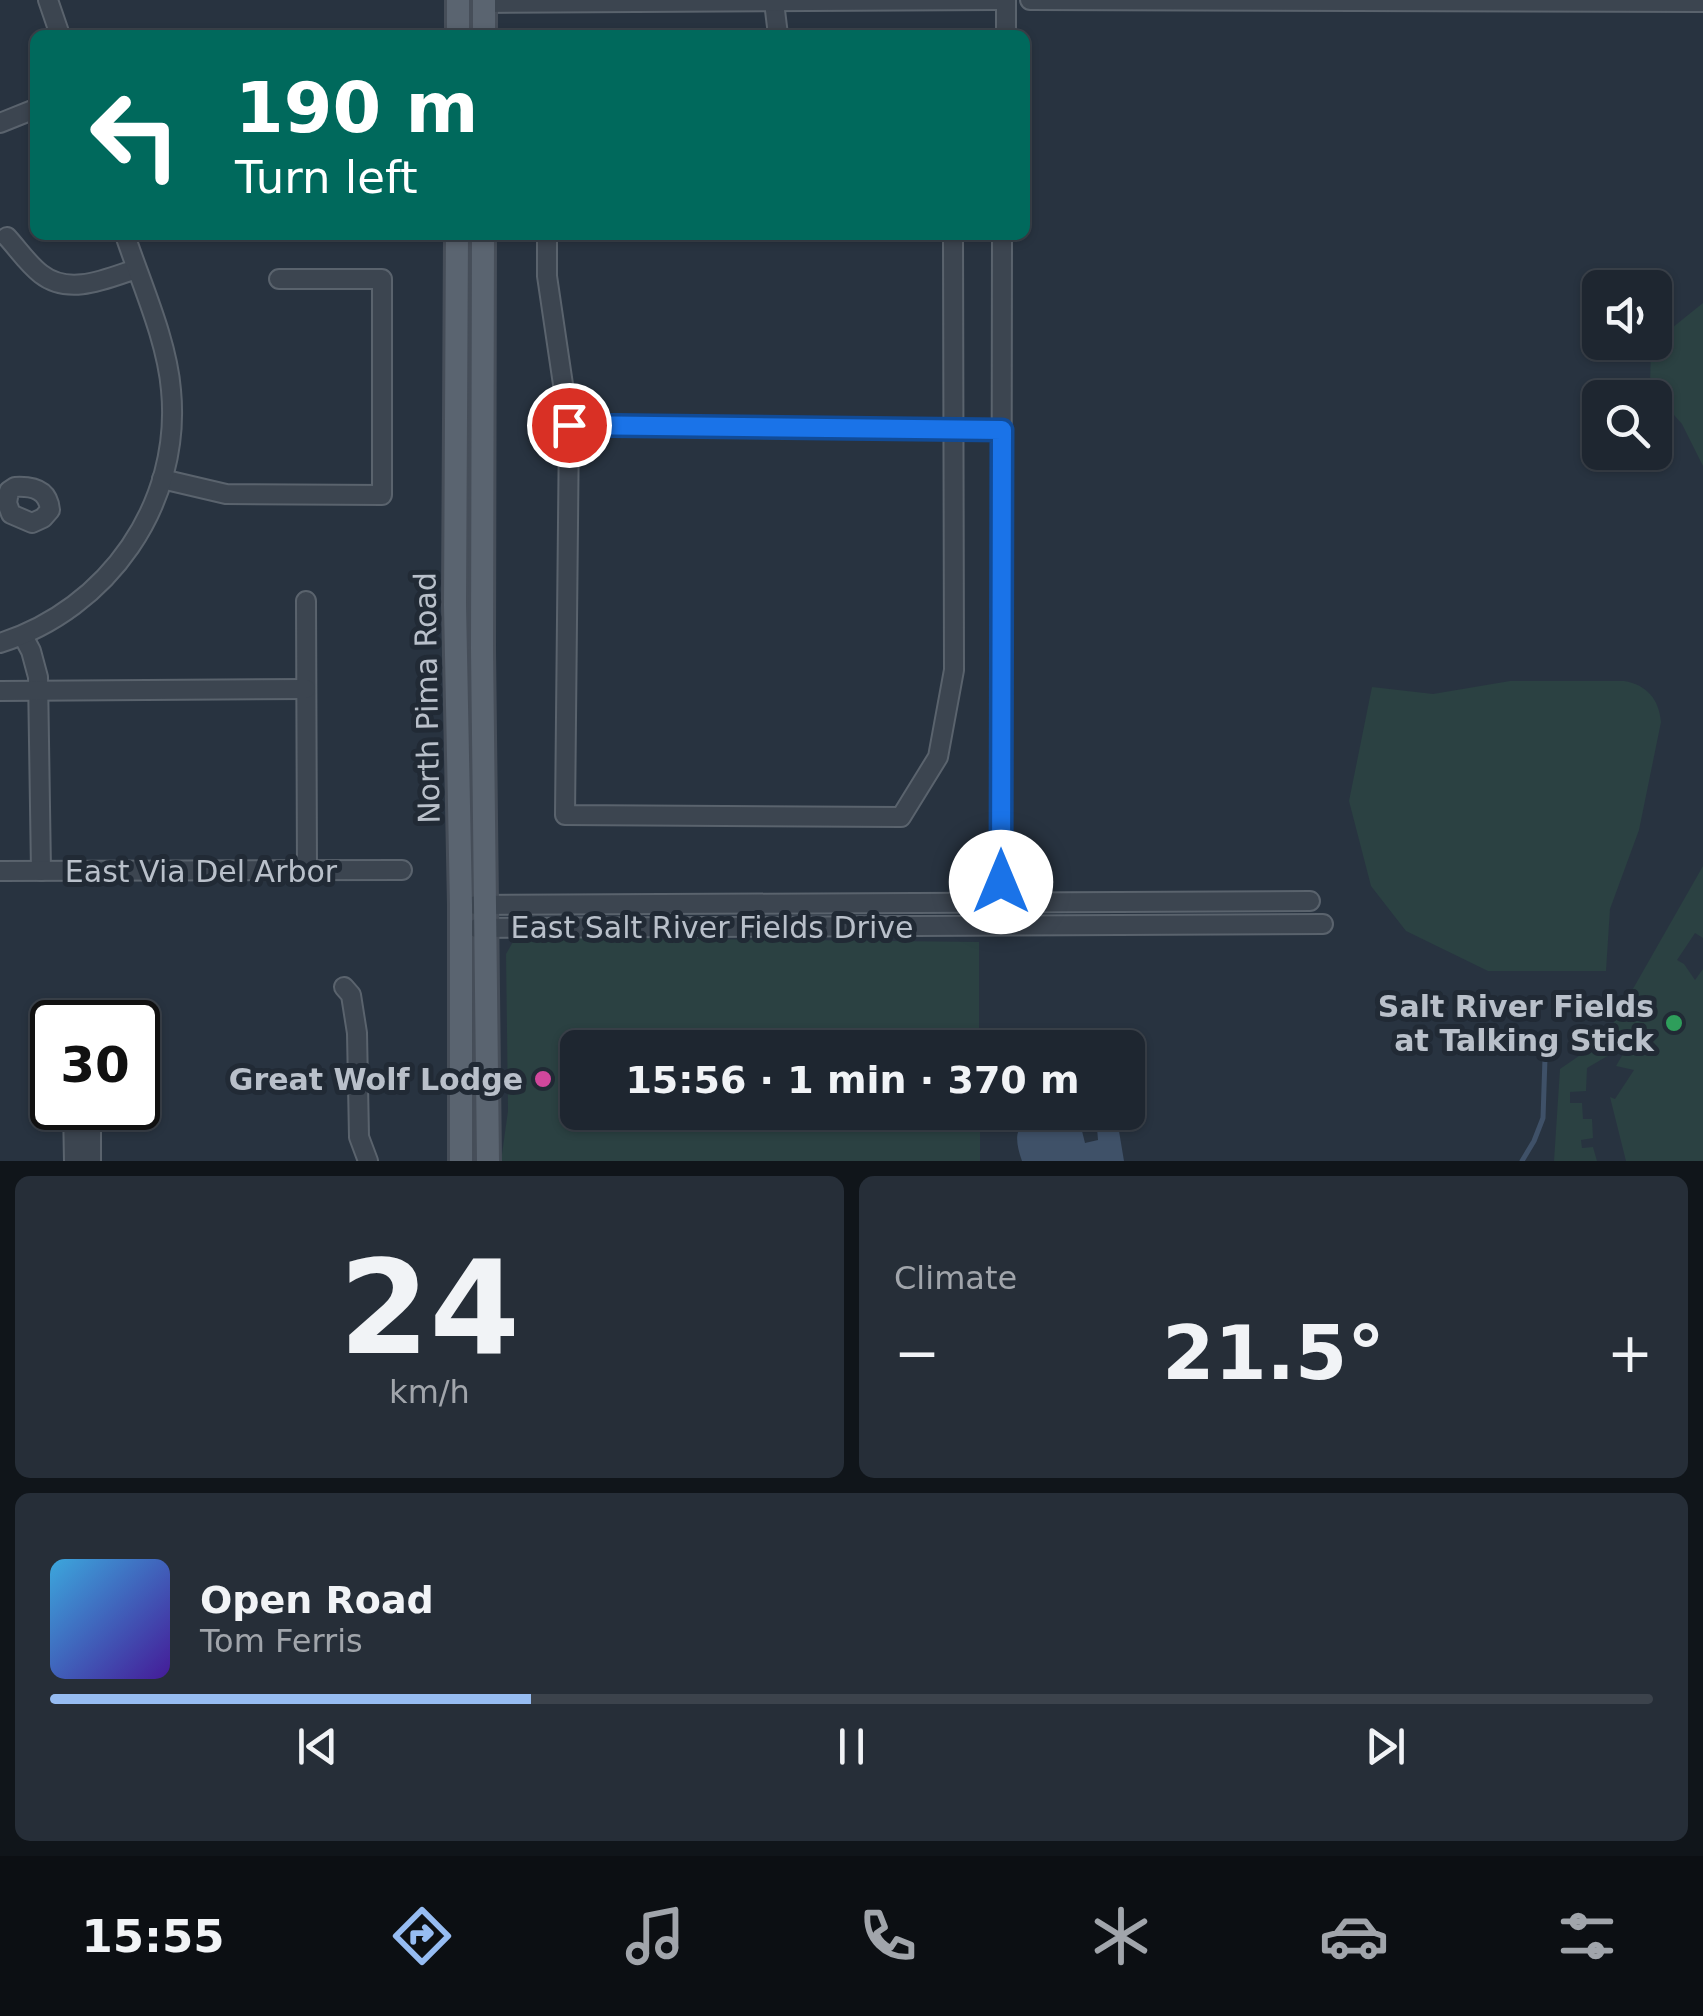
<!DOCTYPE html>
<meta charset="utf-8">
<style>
:root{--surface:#1e2630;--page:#262e38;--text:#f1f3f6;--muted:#a1a5ab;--line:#3c434c;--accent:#96bcf2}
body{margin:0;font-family:"DejaVu Sans",sans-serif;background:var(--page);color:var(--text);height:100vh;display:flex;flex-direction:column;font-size:38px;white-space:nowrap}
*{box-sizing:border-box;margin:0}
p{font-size:32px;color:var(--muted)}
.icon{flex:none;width:55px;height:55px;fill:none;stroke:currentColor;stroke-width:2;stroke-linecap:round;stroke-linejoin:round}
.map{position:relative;height:1161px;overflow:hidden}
.side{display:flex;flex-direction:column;gap:15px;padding:15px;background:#10151a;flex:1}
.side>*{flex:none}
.top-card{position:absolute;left:30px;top:30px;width:1000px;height:210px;border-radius:15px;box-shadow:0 2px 8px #0004,0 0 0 2px var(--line);background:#00695c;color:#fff;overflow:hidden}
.controls{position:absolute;left:1582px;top:270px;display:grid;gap:20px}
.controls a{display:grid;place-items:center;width:90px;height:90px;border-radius:15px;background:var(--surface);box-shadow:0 2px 8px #0004,0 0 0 2px var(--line);font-size:50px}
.speed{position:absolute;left:30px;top:1000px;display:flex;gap:20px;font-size:50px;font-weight:700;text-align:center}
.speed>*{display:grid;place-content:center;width:130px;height:130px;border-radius:50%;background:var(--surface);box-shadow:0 2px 8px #0004,0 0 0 2px var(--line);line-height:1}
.speed .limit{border:5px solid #111;border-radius:15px;background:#fff;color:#111}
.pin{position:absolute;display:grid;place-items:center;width:85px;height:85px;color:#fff;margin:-42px;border:5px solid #fff;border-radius:50%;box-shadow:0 2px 10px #0007}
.me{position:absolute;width:110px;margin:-55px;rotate:0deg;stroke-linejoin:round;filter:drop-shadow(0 0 8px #0008)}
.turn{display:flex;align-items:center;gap:35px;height:210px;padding:0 40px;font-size:45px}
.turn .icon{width:130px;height:130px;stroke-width:2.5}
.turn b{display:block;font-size:70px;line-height:85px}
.big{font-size:75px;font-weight:700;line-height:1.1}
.side .tile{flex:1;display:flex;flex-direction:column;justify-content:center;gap:15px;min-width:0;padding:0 35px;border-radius:15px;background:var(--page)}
.side .dial{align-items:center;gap:0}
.dial b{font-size:130px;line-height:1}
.song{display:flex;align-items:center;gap:30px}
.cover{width:120px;height:120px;border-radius:15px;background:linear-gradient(135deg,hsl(200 70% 55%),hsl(260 70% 35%))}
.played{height:10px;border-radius:5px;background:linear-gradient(90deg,var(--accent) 30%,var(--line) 30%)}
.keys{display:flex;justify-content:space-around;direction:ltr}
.heat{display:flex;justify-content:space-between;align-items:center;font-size:55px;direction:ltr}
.side .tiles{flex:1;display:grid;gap:15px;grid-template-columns:1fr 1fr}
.tile:last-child{grid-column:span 2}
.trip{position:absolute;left:560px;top:1030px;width:585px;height:100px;border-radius:15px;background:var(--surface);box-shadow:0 2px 8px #0004,0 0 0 2px var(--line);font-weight:700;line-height:100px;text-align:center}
.tabs{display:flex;height:160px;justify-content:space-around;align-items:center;background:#0c0f13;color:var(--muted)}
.tabs .icon{width:70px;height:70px}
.tabs .current{color:var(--accent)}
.tabs b{font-size:45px;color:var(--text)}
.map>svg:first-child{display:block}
.green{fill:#2b4142}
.water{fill:#3f5168}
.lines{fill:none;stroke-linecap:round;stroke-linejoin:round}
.stream{stroke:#3f5168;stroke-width:5}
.minor-casing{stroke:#5a636d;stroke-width:22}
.major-casing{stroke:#464e59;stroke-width:28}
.minor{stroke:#3c4550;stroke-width:18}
.major{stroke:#5a6470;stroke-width:22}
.route-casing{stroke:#114b97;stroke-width:25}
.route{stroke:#1a73e8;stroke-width:18}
.leisure-dot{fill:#2e9e5b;stroke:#212a35;stroke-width:4}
.hotel-dot{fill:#d1479c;stroke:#212a35;stroke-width:4}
.labels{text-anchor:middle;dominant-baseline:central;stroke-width:10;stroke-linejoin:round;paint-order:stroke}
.street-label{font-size:30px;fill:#b9c0ca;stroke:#212a35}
.poi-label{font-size:30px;font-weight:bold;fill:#b9c0ca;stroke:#212a35;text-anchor:end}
</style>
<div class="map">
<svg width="1703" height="1161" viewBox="0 0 1703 1161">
<rect width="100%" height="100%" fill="#283340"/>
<g class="green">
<polygon points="1703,303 1703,466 1682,424 1650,388 1651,343 1655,342 1655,336 1662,336"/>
<path d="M1510 681H1624C1647 685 1659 699 1661 722L1639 830 1610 909 1606 971H1488L1406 931 1371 886 1349 801 1372 687 1433 694Z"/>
<polygon points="1703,866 1703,938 1695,933 1677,960 1684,964 1695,980 1703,969 1703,1161 1626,1161 1610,1097 1615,1099 1634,1070 1616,1066 1623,1054 1616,1051 1587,1068 1586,1091 1570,1092 1570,1103 1582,1103 1583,1119 1592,1119 1593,1138 1581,1140 1582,1148 1593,1147 1597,1161 1554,1161 1560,1069 1605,1038"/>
<polygon points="524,937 979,942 979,1047 578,1048 578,1112 980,1113 980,1161 501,1161 508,1111 506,954 514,940"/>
</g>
<g class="water">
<circle cx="1547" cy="1047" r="11"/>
<path d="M1041 1112 1047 1113 1064 1128 1082 1131 1085 1143 1098 1140 1097 1128 1116 1113 1124 1161H1022C1013 1135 1015 1124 1041 1112Z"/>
</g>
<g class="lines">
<polyline class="stream" points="1522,1161 1534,1141 1543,1118 1545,1058"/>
<g class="minor-casing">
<g id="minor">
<polyline points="48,0 60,35"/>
<polyline points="1030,0 1703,2"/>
<polyline points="774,2 778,35"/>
<polyline points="484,3 997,0"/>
<polyline points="1006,35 1006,0"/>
<polyline points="0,123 35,109"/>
<polyline points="547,235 547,276 569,425"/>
<path d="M953 235 954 670 938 757 901 817 565 815 569 425C713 426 857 429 1002 430"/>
<path d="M7 237C18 249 28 264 41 274 69 296 106 279 136 269"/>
<polyline points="162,479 226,494 382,495 382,279 279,279"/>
<path d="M15 487C33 486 48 490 50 510L43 518 32 523 11 514 7 503 9 491Z"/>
<polyline points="306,601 307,870"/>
<polyline points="23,636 31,651 38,677 41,871"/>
<path d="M0 643C108 609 182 504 171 390 167 340 141 283 125 235"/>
<polyline points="0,691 306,689"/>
<polyline points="0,871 402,870"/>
<polyline points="476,905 1310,901"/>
<polyline points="1001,909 1002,235"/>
<polyline points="477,928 1323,924"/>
<polyline points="344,987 351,995 357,1033 359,1137 368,1161"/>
<polyline points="73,1108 74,1161"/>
<polyline points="91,1161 91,1108"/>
</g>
</g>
<g class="major-casing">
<g id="major">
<polyline points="458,35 458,0"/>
<polyline points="484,35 484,0"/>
<polyline points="457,235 455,605 461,905 461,1161"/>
<polyline points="483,235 482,649 488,1161"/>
</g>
</g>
<use href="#minor" class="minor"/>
<use href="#major" class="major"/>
</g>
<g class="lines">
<g class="route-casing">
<polyline id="route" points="569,425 1002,430 1001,882"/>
</g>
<use href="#route" class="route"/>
</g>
<circle class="leisure-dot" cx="1674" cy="1023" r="10"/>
<circle class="hotel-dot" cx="543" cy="1079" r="10"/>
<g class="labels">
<g class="street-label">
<text transform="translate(427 698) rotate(-91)">North Pima Road</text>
<text x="201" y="871">East Via Del Arbor</text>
<text x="712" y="927">East Salt River Fields Drive</text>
</g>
<g class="poi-label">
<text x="1654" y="1006">Salt River Fields<tspan x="1654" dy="34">at Talking Stick</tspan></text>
<text x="523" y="1079">Great Wolf Lodge</text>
</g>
</g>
</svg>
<div class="controls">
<a><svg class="icon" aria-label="sound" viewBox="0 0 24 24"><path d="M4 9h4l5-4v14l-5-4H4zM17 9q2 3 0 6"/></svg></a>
<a><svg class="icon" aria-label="search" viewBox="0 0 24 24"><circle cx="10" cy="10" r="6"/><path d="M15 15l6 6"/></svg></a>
</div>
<div class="speed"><div class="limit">30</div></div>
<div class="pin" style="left:569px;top:425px;background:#d93025"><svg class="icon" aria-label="arrive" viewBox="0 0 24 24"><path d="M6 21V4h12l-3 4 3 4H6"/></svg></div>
<svg class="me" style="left:1001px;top:882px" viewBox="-20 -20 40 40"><circle r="19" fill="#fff"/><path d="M0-13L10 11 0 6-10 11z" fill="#1a73e8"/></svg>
<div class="trip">15:56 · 1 min · 370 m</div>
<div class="top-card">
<div class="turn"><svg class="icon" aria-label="left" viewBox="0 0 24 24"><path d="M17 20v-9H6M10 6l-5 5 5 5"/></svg><div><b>190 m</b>Turn left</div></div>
</div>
</div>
<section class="side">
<div class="tiles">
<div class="tile dial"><b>24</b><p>km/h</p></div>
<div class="tile"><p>Climate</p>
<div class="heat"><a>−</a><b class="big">21.5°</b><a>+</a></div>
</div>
<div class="tile">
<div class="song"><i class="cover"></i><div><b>Open Road</b><p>Tom Ferris</p></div></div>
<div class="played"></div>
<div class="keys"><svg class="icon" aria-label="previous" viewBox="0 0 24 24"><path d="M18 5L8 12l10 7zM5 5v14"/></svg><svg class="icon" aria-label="pause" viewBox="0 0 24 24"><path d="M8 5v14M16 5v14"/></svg><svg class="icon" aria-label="next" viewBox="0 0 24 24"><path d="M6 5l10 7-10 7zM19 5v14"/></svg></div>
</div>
</div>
</section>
<nav class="tabs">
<b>15:55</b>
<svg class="icon current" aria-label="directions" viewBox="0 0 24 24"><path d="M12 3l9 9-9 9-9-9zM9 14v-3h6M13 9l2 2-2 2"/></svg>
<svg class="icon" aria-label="music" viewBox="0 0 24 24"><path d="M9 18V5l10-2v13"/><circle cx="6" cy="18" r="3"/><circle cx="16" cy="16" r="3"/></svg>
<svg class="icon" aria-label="phone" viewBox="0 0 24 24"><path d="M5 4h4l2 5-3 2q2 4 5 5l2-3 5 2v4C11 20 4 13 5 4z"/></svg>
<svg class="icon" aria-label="climate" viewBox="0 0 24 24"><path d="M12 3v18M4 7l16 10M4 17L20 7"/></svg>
<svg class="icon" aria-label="car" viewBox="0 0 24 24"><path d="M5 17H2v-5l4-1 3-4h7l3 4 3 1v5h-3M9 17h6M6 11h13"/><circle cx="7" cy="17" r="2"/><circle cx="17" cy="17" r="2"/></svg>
<svg class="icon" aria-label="filters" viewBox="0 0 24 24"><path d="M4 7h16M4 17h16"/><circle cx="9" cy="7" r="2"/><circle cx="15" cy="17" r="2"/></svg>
</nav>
